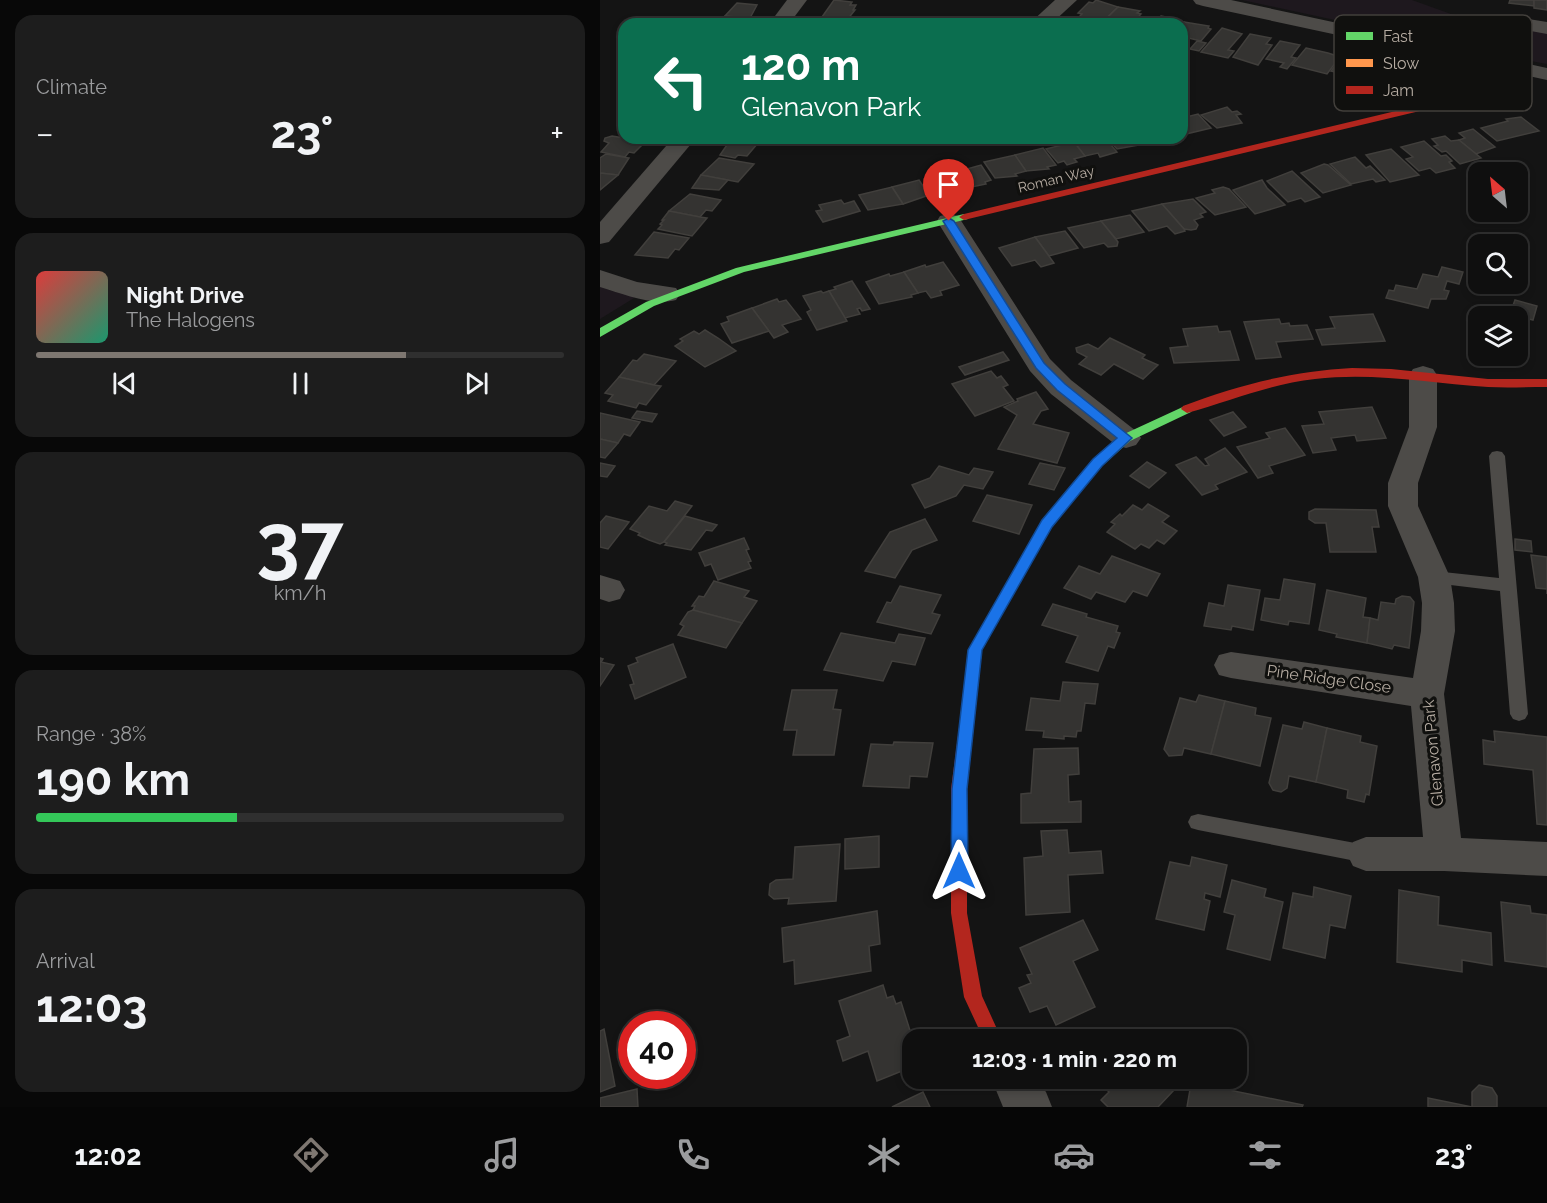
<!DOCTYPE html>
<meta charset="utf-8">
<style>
:root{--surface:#0f0f0f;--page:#1d1d1d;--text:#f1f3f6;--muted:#9b9c9e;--line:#2f2f2f;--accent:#7e7771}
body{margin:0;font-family:Raleway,sans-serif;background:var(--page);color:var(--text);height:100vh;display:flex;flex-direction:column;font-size:22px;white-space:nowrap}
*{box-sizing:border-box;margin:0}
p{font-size:20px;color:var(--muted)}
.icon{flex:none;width:33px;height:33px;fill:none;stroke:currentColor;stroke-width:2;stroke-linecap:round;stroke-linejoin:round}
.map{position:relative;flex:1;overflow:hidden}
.side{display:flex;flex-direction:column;gap:15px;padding:15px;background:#080808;width:600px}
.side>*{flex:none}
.banner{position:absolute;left:18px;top:18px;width:570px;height:126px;border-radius:18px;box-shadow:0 3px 9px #0003,0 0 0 2px var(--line);background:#0b6e4f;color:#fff;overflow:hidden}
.needle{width:39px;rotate:332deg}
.fabs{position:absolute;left:868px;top:162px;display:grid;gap:12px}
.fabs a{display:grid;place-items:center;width:60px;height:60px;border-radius:12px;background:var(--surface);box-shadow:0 3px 9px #0003,0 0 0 2px var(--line);font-size:30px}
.speed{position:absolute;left:18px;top:1011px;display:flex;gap:12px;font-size:30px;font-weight:700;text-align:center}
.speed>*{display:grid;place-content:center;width:78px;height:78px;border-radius:50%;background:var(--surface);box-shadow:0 3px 9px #0003,0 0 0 2px var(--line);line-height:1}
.speed .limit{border:9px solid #d22;background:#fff;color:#111}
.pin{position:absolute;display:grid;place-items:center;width:51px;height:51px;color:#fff;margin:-62px -26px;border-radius:50% 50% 50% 0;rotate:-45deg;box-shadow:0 0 6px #0007}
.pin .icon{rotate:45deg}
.me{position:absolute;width:66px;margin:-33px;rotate:0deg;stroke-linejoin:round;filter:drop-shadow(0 0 4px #0008)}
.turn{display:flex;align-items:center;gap:21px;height:126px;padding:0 24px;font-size:27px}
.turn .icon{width:78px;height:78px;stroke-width:2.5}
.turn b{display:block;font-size:42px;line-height:51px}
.big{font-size:45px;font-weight:700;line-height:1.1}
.side .widget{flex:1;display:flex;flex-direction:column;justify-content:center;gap:9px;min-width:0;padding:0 21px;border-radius:18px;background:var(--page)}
.side .dial{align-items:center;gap:0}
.dial b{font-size:78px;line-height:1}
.song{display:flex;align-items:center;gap:18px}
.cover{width:72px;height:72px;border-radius:9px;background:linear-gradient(135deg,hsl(0 70% 55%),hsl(160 70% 35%))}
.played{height:6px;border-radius:3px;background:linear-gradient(90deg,var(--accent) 70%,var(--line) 70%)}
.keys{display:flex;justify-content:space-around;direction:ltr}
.heat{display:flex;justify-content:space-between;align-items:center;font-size:33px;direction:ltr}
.charge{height:9px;border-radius:4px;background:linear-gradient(90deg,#34c759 38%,var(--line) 0)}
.trip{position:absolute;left:302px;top:1029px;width:345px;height:60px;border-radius:18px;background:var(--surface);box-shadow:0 3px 9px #0003,0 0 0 2px var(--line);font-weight:700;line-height:60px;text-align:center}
.menu{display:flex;height:96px;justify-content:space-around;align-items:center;background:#060606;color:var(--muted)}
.menu .icon{width:42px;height:42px}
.menu .current{color:var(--accent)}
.menu b{font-size:27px;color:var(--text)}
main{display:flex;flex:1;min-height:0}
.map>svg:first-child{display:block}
.green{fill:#1e181e}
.building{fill:#343331;stroke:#413f3c;stroke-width:1.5}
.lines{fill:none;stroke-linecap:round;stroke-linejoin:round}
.lane{fill:#4d4b48;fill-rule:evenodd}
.street{fill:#4d4b48;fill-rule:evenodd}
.fast{fill:#63d668;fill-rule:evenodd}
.slow{fill:#ff974d;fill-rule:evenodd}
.jam{fill:#b3261e;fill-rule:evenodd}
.route{fill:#1a73e8;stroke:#114b97;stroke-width:1.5}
.labels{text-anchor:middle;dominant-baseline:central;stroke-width:6;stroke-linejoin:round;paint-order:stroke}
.far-street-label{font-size:14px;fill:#b7ada3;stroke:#10100e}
.street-label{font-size:16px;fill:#b7ada3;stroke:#10100e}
.key{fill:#10100e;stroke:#423f3b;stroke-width:1.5}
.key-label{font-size:16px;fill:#b7ada3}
</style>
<main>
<section class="side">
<div class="widget"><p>Climate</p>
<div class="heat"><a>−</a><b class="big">23°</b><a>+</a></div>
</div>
<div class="widget">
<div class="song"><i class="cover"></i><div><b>Night Drive</b><p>The Halogens</p></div></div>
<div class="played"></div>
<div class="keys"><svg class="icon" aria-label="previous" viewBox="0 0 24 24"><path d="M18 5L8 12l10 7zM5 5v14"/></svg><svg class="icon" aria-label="pause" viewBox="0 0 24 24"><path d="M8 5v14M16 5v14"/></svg><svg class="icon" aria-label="next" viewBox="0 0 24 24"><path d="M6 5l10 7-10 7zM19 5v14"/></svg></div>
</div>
<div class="widget dial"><b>37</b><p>km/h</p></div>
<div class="widget"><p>Range · 38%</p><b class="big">190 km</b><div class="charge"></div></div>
<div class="widget"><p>Arrival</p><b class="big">12:03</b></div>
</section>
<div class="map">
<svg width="947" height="1107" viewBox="0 0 947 1107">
<rect width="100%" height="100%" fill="#141414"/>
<g class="green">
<polygon points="642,0 812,0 851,14 947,31 947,64 888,53"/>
<polygon points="0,286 12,291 33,295 34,298 0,319"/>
</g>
<g class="building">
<polygon points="234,0 252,2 250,5 256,5 253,10 255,10 247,20 222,17"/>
<polygon points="496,0 518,7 501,23 478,18 482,14 478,13 489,2 493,3"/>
<polygon points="910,0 934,0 934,6 909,3"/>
<polygon points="934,0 947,0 947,10 934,8"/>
<polygon points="137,3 157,5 150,18 125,16"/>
<polygon points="518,7 540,11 537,13 541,14 532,24 501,24"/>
<polygon points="125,16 148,19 142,24 93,24 99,18 121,20"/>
<polygon points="561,16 576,19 584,22 582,24 551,24"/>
<polygon points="222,17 247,20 254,20 252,24 217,24"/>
<polygon points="584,22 609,26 608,28 611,29 601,41 584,37 582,39"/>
<polygon points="622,28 642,34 628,50 634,51 628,58 601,52"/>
<polygon points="650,34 671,38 666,44 672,45 658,65 633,57"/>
<polygon points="597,41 606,43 599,51 590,49"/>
<polygon points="680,41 700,45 691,57 696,58 687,69 680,67 684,63 666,59"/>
<polygon points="706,48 728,53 740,57 727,74 692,65"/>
<polygon points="742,57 764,59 777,63 765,79 731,71"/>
<polygon points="627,107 632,112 637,111 641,114 636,115 642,123 617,128 601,115"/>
<polygon points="598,114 611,128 582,135 582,118"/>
<polygon points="921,117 939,131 897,141 881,128 908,121 906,119"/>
<polygon points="873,129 895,147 876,154 859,140 865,138 859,133"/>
<polygon points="12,136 24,138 47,140 34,153 29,152 25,157 1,152 9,143 4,141 5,138"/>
<polygon points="845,136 851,141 859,140 881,158 860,164 846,151 842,152 834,146 838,145 832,139"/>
<polygon points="132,138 172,138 166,145"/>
<polygon points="477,138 505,138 517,152 500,157 498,153 485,156 474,142 479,141"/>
<polygon points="507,138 546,138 550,143 517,149"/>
<polygon points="131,139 158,143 147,156 138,155 135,158 120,155"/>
<polygon points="824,141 841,156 846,155 852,161 849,162 855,168 836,173 830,168 819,171 806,159 813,157 801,147"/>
<polygon points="474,142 485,156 474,159 477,162 467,165 464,161 458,163 446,149"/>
<polygon points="443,148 456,165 447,167 449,169 426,171 415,155"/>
<polygon points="791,149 819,175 790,182 766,155"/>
<polygon points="6,154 29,158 18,175 0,173 0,158"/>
<polygon points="415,155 426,171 415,174 417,176 395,178 384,162"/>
<polygon points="755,157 766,168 770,166 785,180 776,182 773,179 751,184 730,164"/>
<polygon points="119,158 154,164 138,182 101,175"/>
<polygon points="724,164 728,165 751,185 723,193 701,173"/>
<polygon points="381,165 391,180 385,182 386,184 367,188 356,172"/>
<polygon points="692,171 720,197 705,202 701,198 688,202 667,181"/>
<polygon points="356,172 367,188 333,194 324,179"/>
<polygon points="0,173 18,175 0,190"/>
<polygon points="101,175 128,180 119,190 92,188"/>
<polygon points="319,180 329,195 303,204 292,187"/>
<polygon points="662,180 667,188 685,205 655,214 633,190"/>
<polygon points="292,187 303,204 268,210 259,195"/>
<polygon points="623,187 629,189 646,207 615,215 596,198 615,193 612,190"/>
<polygon points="90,194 121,200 112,211 106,210 100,217 69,211"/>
<polygon points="593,199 606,212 600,214 603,217 594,220 598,225 596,229 591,230 584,229 562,204"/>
<polygon points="241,200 244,204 254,201 260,211 223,222 216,211 222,210 219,205"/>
<polygon points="562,204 584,229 585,231 575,234 567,226 549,231 532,211"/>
<polygon points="69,211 100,217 107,218 92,236 58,229 62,225 60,224 64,220 62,220"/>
<polygon points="530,215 544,232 516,239 501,221"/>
<polygon points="501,221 518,242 517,246 508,247 504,243 484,248 468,228"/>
<polygon points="465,231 478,248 449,256 435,237"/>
<polygon points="54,232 89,238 79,250 75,249 68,258 35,255"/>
<polygon points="435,237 454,263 441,267 435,260 412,266 399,248"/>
<polygon points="343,262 359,285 340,291 342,295 331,298 326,291 318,293 304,272 325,265 326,267"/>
<polygon points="842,267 863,272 859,284 847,281 844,290 849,291 846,299 831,299 828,308 786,298 789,290 794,291 796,285 817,289 823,274 838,277"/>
<polygon points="304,272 318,293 311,295 312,297 279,304 266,282 289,274 290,276"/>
<polygon points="252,281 270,309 262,311 260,308 257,309 260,314 245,318 229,291 236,289 234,287"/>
<polygon points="221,291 223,293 229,291 247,321 217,330 207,312 211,310 203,296"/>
<polygon points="177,299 179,302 186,300 201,319 182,325 188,332 174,338 152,308"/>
<polygon points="915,300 937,306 933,320 910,314"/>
<polygon points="152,308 169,331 132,343 121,324 129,321 127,317"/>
<polygon points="773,314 785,341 722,345 716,330 735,328 730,317"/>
<polygon points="679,319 681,324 689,323 690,326 707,325 713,339 676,342 681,357 656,359 644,322"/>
<polygon points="617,326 619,332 630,331 639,360 574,363 570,348 588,346 583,329"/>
<polygon points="105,330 118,338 136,351 105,367 75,346 83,341 80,339 94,331 99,334"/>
<polygon points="510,338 545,355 542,358 558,365 543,379 514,364 501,375 479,364 487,357 477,352 476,348 488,344 498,349"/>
<polygon points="403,352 409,360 365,375 359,367"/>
<polygon points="44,354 76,361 54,385 19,377 33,360 37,361"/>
<polygon points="391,371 397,378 401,376 408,385 403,387 414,401 375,416 352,384"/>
<polygon points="19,377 54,385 61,386 46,405 39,403 36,408 8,401 13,395 5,393"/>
<polygon points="436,392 448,409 441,411 433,424 469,433 457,463 398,449 417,415 404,407 418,401 417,399"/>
<polygon points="772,407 786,438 757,441 755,435 731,438 736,450 713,453 702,426 724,424 719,412"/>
<polygon points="37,411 57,414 52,422 32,418"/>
<polygon points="633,412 646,427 624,436 610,420"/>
<polygon points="0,413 40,422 30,436 24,434 18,443 0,439"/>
<polygon points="685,428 705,455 669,466 673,473 658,478 637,447 670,438 666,433"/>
<polygon points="0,439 18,443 5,458 0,457"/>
<polygon points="625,448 647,472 615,485 618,489 602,495 576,465 596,457 605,466 609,465 605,459"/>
<polygon points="547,462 566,473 549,488 530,476"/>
<polygon points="0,463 15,466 7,477 0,476"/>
<polygon points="440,463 465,468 454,490 429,484"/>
<polygon points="339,466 369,475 374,468 393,472 383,489 364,485 356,496 325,508 312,485 330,478"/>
<polygon points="387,495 432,505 419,534 373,521"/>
<polygon points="75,501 92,506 64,542 60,544 49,540 38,535 40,533 30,529 49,506 67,511"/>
<polygon points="548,504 569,516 562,522 577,531 564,544 557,540 549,548 541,544 535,549 507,532 515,524 511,522 520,514 522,516 533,505 542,510"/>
<polygon points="715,509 776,510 779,527 772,527 776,552 730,552 726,523 715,523 709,519 709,512"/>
<polygon points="6,516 29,522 8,549 0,547 0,523"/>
<polygon points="85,516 117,525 112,531 106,530 91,550 65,545 67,543 64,542"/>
<polygon points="325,519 337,540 312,550 295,578 265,571 290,532"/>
<polygon points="144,538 149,549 146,550 151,561 148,562 151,568 118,580 111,564 105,566 99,553"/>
<polygon points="915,539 931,541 932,552 915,550"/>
<polygon points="931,555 947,557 947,594 947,589 936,588"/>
<polygon points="512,556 560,574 547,596 533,591 525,602 496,592 491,599 464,588 479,566 500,574"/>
<polygon points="684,579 715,584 709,624 689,621 688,625 661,620 665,598 680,600"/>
<polygon points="114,581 149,591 144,597 157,601 142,623 93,610 95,606 92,606 99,596 104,597"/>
<polygon points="628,585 660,590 653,630 632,626 631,630 604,626 609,603 624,606"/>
<polygon points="300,586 341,595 332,613 340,615 331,634 277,622 287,602 291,603"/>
<polygon points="727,590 766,598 763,617 770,618 767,643 736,637 737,634 719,630"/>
<polygon points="802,596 810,597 814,602 809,648 794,645 792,649 767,643 770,618 778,620 781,602 795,604 796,599"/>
<polygon points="453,604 487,614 486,617 518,626 516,632 520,633 514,648 508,646 498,671 466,662 478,636 442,625"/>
<polygon points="93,610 142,623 126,648 78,635 84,626 80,624 88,612"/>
<polygon points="241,633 295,643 299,634 325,638 315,665 292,661 283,681 224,670"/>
<polygon points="73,644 86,677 35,699 30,685 34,684 28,666 38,662 36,658"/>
<polygon points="0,658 3,659 1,662 14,665 0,686"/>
<polygon points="463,682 498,684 495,704 485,703 481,731 477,731 476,737 464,736 464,739 443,737 444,731 426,730 431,698 460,701"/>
<polygon points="192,690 237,690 233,709 241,710 234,755 193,755 197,730 184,730"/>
<polygon points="599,695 625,701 611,754 584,748 582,755 569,756 564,749 580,698 596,702"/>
<polygon points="625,701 656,708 655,715 671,718 660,766 611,754"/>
<polygon points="704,722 727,728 716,782 689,776 687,788 681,792 673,790 669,783 683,725 702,729"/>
<polygon points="727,728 761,736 760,742 777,746 769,795 766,794 764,802 747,798 748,790 716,782"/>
<polygon points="894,731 947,737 947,825 937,824 933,770 884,764 883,740 895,742"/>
<polygon points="294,742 333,743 327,777 310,776 309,788 263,786 271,744 293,745"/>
<polygon points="478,748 479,774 468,775 469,802 481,801 481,822 421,823 421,794 431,793 434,749"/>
<polygon points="467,830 469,853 501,851 503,873 468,875 470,912 426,915 424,858 443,856 441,831"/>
<polygon points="279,836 279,867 245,869 245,839"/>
<polygon points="240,844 236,901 188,904 189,898 174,899 169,895 170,884 176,880 193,879 195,847"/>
<polygon points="592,857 627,865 620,897 605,893 604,899 610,901 604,930 556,919 570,862 590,866"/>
<polygon points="632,880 666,889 664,897 683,902 670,960 627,949 635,915 624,912"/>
<polygon points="714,887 751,896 745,928 730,925 725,958 683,948 693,893 713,897"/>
<polygon points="799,890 839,897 838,925 891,933 892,965 862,960 862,972 797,962"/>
<polygon points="901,902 930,906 931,913 947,915 947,967 905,961"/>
<polygon points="277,911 280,944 269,946 271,971 195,984 194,960 184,962 182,928"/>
<polygon points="483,920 498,950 473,961 495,1007 456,1025 447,1006 430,1012 419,988 431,983 427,975 432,974 420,948"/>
<polygon points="283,985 287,998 293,996 296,1004 301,1002 313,1040 312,1067 277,1081 268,1051 243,1061 237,1041 250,1036 239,1001"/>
<polygon points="4,1029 15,1086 0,1092 0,1031"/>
<polygon points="482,1078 561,1078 574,1090 558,1107 508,1107 501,1100 509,1092 497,1080 491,1087"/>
<polygon points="592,1078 626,1078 624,1089 703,1105 702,1107 587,1107"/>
<polygon points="879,1085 892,1088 897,1096 897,1107 872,1107 872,1092"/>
<polygon points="37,1089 38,1107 0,1107 0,1098"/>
<polygon points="323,1092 330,1107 292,1107"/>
<polygon points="828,1098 872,1107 828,1107"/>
</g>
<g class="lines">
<g class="lane">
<polygon points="897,451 902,452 905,456 928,714 925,719 919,721 913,719 910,714 900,591 834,583 828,581 826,577 828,573 834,571 899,578 889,456 892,452"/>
<polygon points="598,814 766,845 773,848 776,854 773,860 766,863 598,830 591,828 588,822 591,816"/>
</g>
<g class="street">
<polygon points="187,0 207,0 189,24 169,24"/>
<polygon points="455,0 477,0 451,24 429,24"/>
<polygon points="593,0 631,0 947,68 947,80 603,6 596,4"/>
<polygon points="916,17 947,22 947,34 909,27 906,23 909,19"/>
<polygon points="73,138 96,138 9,242 0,244 0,222"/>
<polygon points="349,214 358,216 450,359 471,380 536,431 541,438 536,445 526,448 516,445 451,394 430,371 337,221 340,216"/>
<path d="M0 270 37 282 76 288 80 294 76 300C52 306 23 294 0 287Z"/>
<polygon points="823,366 833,369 837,375 837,427 818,483 818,506 850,577 854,603 855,631 844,694 861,838 947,842 947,876 844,871 766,871 753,866 747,854 753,842 766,837 823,837 811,706 631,678 619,675 614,665 619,655 631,652 813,678 821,631 822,603 818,577 788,506 788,483 809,427 809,375 813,369"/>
<polygon points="0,575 20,581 25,590 20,599 9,602 0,599"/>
<polygon points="391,1078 435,1078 446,1092 452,1107 403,1107"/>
</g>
<g class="fast">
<polygon points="364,214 369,217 368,219 144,272 54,306 0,337 0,328 46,302 136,268"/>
<polygon points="587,405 591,406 593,409 591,412 530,441 502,466 452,526 382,650 376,705 374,709 369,711 364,709 362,705 368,650 442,520 494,460 522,435"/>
</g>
<polygon class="slow" points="921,66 926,69 919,82 902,92 821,111 816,108 896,88 912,78 918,67"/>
<g class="jam">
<polygon points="821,105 824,106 824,110 364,220 359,217 364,214"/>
<path d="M752 368 791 369 888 379H947V387C927 387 907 388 888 387 830 383 773 372 715 379 670 384 630 401 587 413L581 409 583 406C638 385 693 371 752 368Z"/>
<polygon points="369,699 374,701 376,705 367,789 367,913 382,996 402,1040 384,1040 364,997 351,913 351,789 362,705 364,701"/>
</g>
</g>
<polygon class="route" points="349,218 354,221 444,363 465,384 532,438 502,466 452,527 382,650 367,789 368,871 365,877 359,879 354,877 351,871 352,789 368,650 442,520 493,459 517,438 457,390 436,368 343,221"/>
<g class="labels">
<g class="far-street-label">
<text transform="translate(456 179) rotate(-13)">Roman Way</text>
</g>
<g class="street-label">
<text transform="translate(729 679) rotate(8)">Pine Ridge Close</text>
<text transform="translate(833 753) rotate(-95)">Glenavon Park</text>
</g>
</g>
<rect x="734" y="15" width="198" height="96" rx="9" class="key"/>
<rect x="746" y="32" width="27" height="8" fill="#63d668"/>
<rect x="746" y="59" width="27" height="8" fill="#ff974d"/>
<rect x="746" y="86" width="27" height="8" fill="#b3261e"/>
<g class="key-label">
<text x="783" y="42">Fast</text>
<text x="783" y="69">Slow</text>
<text x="783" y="96">Jam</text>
</g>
</svg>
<div class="fabs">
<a><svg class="needle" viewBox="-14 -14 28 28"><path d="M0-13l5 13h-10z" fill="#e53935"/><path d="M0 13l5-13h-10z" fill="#9b9c9e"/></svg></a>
<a><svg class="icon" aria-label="search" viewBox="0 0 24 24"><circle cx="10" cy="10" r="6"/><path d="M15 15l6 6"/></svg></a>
<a><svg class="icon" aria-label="layers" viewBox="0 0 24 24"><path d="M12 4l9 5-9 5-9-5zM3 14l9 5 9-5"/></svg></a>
</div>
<div class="speed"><div class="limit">40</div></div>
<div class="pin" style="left:349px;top:221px;background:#d93025"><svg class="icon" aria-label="arrive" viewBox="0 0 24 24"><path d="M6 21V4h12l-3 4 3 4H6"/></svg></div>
<svg class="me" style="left:359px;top:871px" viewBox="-20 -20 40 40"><path d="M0-17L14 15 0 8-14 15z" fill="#1a73e8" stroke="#fff" stroke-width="4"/></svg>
<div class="trip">12:03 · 1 min · 220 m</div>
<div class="banner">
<div class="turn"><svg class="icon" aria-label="left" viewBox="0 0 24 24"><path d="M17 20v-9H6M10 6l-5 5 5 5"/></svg><div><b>120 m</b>Glenavon Park</div></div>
</div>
</div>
</main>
<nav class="menu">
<b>12:02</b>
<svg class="icon current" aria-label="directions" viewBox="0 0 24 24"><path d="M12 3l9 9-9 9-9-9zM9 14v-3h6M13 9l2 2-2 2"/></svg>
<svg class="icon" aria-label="music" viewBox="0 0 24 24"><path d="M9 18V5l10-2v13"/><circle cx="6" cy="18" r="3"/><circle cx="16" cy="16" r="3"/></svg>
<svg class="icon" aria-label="phone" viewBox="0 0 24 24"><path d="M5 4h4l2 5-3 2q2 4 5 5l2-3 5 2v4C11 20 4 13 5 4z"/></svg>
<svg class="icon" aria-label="climate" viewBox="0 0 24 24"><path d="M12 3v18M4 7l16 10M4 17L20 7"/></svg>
<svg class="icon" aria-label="car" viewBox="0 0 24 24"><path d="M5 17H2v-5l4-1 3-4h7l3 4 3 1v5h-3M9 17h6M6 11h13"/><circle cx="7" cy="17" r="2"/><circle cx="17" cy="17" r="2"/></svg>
<svg class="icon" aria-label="filters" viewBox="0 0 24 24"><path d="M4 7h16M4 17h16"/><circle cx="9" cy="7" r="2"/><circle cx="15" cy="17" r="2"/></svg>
<b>23°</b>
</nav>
